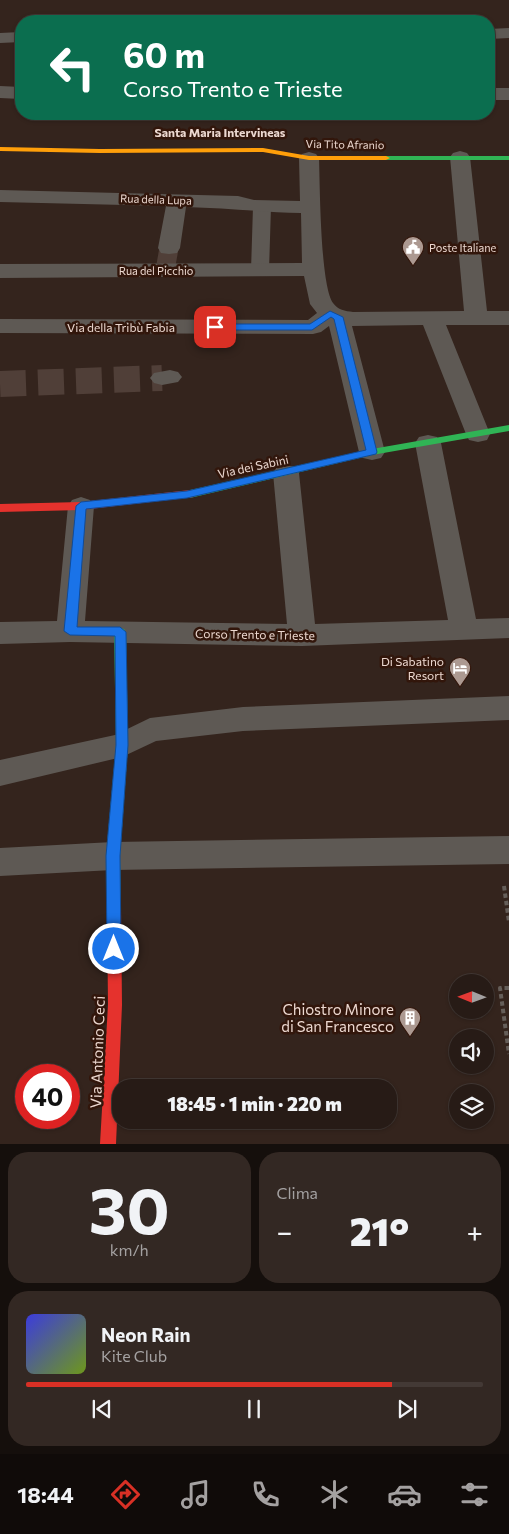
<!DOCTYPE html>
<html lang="it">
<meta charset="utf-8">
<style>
:root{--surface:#271b16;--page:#332823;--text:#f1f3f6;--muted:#a4a1a1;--line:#433935;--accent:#d93025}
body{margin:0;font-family:Commissioner,sans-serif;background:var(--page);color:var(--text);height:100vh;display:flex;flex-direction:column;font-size:19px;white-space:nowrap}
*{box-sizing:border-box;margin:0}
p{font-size:16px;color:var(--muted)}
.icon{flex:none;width:28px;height:28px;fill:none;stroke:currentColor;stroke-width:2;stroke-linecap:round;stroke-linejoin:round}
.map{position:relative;height:1144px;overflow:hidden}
.drawer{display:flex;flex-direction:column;gap:8px;padding:8px;background:#150f0c;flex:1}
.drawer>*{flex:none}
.guide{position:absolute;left:15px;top:15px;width:480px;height:105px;border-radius:20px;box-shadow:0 1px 4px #0004,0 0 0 1px var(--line);background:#0b6e4f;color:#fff;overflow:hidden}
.needle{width:32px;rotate:271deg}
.controls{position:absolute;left:449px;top:974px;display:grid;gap:10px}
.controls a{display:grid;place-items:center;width:45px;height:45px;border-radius:50%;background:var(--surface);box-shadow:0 1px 4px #0004,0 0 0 1px var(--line);font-size:25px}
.speed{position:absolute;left:15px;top:1064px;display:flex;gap:10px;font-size:25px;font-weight:700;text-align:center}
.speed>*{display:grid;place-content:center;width:65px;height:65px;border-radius:50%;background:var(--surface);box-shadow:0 1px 4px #0004,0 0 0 1px var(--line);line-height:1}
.speed .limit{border:8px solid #d22;background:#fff;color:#111}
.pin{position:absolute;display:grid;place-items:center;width:42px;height:42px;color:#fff;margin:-21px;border-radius:10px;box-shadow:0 2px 8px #0006}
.me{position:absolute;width:55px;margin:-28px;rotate:0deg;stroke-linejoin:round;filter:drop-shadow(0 0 4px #0008)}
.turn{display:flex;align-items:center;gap:18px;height:105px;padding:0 25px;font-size:22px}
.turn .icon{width:65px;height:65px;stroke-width:2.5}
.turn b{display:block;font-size:35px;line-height:42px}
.big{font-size:38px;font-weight:800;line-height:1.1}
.drawer .card{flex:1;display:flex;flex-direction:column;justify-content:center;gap:8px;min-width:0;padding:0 18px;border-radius:20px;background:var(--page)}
.drawer .dial{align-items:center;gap:0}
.dial b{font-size:65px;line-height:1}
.song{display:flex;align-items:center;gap:15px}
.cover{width:60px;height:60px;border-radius:8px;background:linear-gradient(135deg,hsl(240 70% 55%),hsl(80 70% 35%))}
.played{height:5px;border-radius:2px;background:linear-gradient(90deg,var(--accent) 80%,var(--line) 80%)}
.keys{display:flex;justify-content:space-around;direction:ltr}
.heat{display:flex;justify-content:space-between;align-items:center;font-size:28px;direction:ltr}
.drawer .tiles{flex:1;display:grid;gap:8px;grid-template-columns:1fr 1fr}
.card:last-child{grid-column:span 2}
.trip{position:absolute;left:112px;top:1079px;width:285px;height:50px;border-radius:20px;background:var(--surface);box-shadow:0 1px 4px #0004,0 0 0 1px var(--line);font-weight:800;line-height:50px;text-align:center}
.dock{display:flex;height:80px;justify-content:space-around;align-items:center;background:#100b09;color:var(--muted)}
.dock .icon{width:35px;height:35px}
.dock .on{color:var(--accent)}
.dock b{font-size:22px;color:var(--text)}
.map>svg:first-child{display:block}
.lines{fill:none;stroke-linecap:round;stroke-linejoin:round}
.street-tunnel-far1{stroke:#503f38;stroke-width:19;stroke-dasharray:19 9;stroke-linecap:butt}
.street-tunnel{stroke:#503f38;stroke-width:26;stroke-dasharray:26 12;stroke-linecap:butt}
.path{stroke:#655e59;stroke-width:4;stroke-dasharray:4.5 3;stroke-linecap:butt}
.lane{fill:#5e5954;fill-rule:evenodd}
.street{fill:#5e5954;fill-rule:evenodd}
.fast{fill:#30b455;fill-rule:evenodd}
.slow{fill:#ff9f0a;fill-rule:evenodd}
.jam{fill:#e5322d;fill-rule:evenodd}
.route{fill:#1a73e8;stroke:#114b97}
.labels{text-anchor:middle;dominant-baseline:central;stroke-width:5;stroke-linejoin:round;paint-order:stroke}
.far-street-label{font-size:11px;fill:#ecd8d0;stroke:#32160b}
.far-poi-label{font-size:11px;fill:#ecd8d0;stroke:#32160b;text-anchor:start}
.far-quarter-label{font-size:12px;font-weight:bold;fill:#ecd8d0;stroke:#32160b}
.street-label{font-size:12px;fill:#ecd8d0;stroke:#32160b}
.poi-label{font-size:12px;fill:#ecd8d0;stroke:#32160b;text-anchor:end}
.near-poi-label{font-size:15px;fill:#ecd8d0;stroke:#32160b;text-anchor:end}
.near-street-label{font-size:15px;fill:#ecd8d0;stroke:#32160b}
</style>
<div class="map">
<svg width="509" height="1144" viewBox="0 0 509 1144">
<rect width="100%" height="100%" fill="#34241d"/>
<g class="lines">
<polyline class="street-tunnel-far1" points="166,265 169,248"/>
<polyline class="street-tunnel" points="0,384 162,378"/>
<g class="path">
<polyline points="504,886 509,922"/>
<polyline points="509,988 500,988 509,1054"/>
</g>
<polygon class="lane" points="262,201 268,202 271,206 269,270 267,274 260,276 253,274 251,270 253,206 256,202"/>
<g class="street">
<polygon points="509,28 509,38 489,39 489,29"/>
<polygon points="21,32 21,42 0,43 0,33"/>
<polygon points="0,86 21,87 21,99 0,98"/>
<rect x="489" y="88" width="20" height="12"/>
<path d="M460 151 467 153 470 157 487 311H509V325H446L490 434 487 440 478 442 469 440 466 434 423 325 352 326 385 452 381 458 372 460 363 458 359 452 329 326 321 332 313 334 0 333V319L308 320 317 313 310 304 304 276 0 278V264L302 263 301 213C262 212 225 208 186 207L180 248 177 253 169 254 161 253 158 248 166 206 0 202V190L238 196 254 200 300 201 299 158 302 154 309 152 316 154 319 158C320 185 320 284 333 303 338 310 345 311 353 312L464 311 450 157 453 153Z"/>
<polygon points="170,370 178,372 182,377 178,382 162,385 154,383 150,378 154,373"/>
<polygon points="428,435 437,437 441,443 476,619 509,618 509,638 302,646 70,642 0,644 0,622 57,621 68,506 72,500 81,497 90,500 94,506 85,621 287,624 273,473 277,467 286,465 295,467 299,473 315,624 448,620 415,443 419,437"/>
<polygon points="509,696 509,720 243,731 156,741 122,757 0,786 0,760 115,735 150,718 243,707"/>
<polygon points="509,836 509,864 113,870 0,876 0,848 113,842"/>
</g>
<g class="fast">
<polygon points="383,156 509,156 509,160 386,160 382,158"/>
<polygon points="509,425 509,431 372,455 190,498 185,494 190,490 372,449"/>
<polygon points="120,628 124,629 126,632 128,745 120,856 121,911 119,915 114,917 109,915 107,911 106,856 116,745 114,632 116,629"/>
</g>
<polygon class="slow" points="0,147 100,149 263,148 309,156 386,156 390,158 386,160 309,160 263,152 100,153 0,151"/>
<g class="jam">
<polygon points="190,490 194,491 195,494 194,497 81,510 0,512 0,504 81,502"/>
<polygon points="114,905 119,907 121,911 122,1005 116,1144 100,1144 108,1005 107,911 109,907"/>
</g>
</g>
<polygon class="route" points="330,311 343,317 377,452 376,454 187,498 86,509 77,627 120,627 126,632 128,745 120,856 121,949 119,953 114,955 109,953 107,949 106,856 116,745 115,636 70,635 64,631 76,506 81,502 187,491 366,450 334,319 331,317 312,330 215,330 210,327 215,324 310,324"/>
<defs>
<g id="civic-pin" transform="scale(1.125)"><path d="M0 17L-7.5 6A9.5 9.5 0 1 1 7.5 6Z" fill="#ac9991" stroke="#32160b"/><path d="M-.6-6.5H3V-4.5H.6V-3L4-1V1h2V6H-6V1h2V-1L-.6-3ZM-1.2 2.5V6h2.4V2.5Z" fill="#fff"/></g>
<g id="hotel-pin" transform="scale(1.125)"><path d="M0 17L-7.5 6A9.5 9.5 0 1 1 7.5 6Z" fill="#ac9991" stroke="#32160b"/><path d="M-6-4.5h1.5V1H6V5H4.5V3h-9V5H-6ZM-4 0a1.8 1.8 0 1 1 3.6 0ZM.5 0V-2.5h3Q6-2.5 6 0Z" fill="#fff"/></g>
<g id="building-pin" transform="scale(1.125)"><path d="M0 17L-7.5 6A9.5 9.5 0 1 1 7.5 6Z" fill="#ac9991" stroke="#32160b"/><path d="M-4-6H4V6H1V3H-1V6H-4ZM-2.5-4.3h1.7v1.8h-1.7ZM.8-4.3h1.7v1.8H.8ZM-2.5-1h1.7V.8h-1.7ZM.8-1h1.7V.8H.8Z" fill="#fff"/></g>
</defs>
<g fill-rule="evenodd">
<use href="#civic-pin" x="413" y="247"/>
<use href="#hotel-pin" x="460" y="668"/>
<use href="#building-pin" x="410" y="1018"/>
</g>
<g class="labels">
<g class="far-street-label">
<text transform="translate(345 144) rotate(1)">Via Tito Afranio</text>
<text transform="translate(156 199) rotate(2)">Rua della Lupa</text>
<text x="156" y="270">Rua del Picchio</text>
</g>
<g class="far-poi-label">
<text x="429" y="247">Poste Italiane</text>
</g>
<g class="far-quarter-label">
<text x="220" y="132">Santa Maria Intervineas</text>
</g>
<g class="street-label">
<text x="121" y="327">Via della Tribù Fabia</text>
<text transform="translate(253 466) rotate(-12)">Via dei Sabini</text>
<text transform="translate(255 634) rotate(1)">Corso Trento e Trieste</text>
</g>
<g class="poi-label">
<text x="444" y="661">Di Sabatino<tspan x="444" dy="14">Resort</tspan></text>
</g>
<g class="near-poi-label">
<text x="394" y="1009">Chiostro Minore<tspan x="394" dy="17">di San Francesco</tspan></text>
</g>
<g class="near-street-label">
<text transform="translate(97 1052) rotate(-88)">Via Antonio Ceci</text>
</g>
</g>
</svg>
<div class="controls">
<a><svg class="needle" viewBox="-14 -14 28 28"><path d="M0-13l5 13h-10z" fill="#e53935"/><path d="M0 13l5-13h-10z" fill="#a4a1a1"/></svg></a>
<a><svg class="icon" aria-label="sound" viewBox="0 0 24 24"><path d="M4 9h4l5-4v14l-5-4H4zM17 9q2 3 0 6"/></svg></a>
<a><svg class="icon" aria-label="layers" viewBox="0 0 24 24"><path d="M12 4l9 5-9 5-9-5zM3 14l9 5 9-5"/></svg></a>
</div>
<div class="speed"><div class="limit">40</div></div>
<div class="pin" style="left:215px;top:327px;background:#d93025"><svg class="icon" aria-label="arrive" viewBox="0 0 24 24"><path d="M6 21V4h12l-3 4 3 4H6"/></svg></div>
<svg class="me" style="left:114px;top:949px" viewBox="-20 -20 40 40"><circle r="17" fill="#1a73e8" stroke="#fff" stroke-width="3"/><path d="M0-11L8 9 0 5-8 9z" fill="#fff"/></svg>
<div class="trip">18:45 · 1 min · 220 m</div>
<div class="guide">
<div class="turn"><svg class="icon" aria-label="left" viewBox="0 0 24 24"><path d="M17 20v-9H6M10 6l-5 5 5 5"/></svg><div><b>60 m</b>Corso Trento e Trieste</div></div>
</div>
</div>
<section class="drawer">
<div class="tiles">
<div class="card dial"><b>30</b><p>km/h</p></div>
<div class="card"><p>Clima</p>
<div class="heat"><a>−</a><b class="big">21°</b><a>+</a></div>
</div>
<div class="card">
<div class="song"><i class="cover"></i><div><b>Neon Rain</b><p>Kite Club</p></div></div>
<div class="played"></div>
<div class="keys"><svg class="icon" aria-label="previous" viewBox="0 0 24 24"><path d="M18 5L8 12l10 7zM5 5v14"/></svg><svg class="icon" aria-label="pause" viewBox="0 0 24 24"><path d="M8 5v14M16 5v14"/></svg><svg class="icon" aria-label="next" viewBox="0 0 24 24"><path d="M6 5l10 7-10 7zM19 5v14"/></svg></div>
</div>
</div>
</section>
<nav class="dock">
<b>18:44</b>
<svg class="icon on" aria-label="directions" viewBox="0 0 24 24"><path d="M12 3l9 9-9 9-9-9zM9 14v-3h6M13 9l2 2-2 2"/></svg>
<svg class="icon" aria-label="music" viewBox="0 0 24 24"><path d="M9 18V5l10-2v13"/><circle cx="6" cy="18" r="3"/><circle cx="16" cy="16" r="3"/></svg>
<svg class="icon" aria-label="phone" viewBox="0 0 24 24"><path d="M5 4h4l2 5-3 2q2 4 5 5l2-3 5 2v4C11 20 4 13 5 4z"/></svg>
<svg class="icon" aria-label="climate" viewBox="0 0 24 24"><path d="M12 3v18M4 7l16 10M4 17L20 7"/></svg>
<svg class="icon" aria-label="car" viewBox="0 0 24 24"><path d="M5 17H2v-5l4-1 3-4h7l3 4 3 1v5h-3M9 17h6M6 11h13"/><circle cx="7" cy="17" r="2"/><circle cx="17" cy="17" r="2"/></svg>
<svg class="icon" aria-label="filters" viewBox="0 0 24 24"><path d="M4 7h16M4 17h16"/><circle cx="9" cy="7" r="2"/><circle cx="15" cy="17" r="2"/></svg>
</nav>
